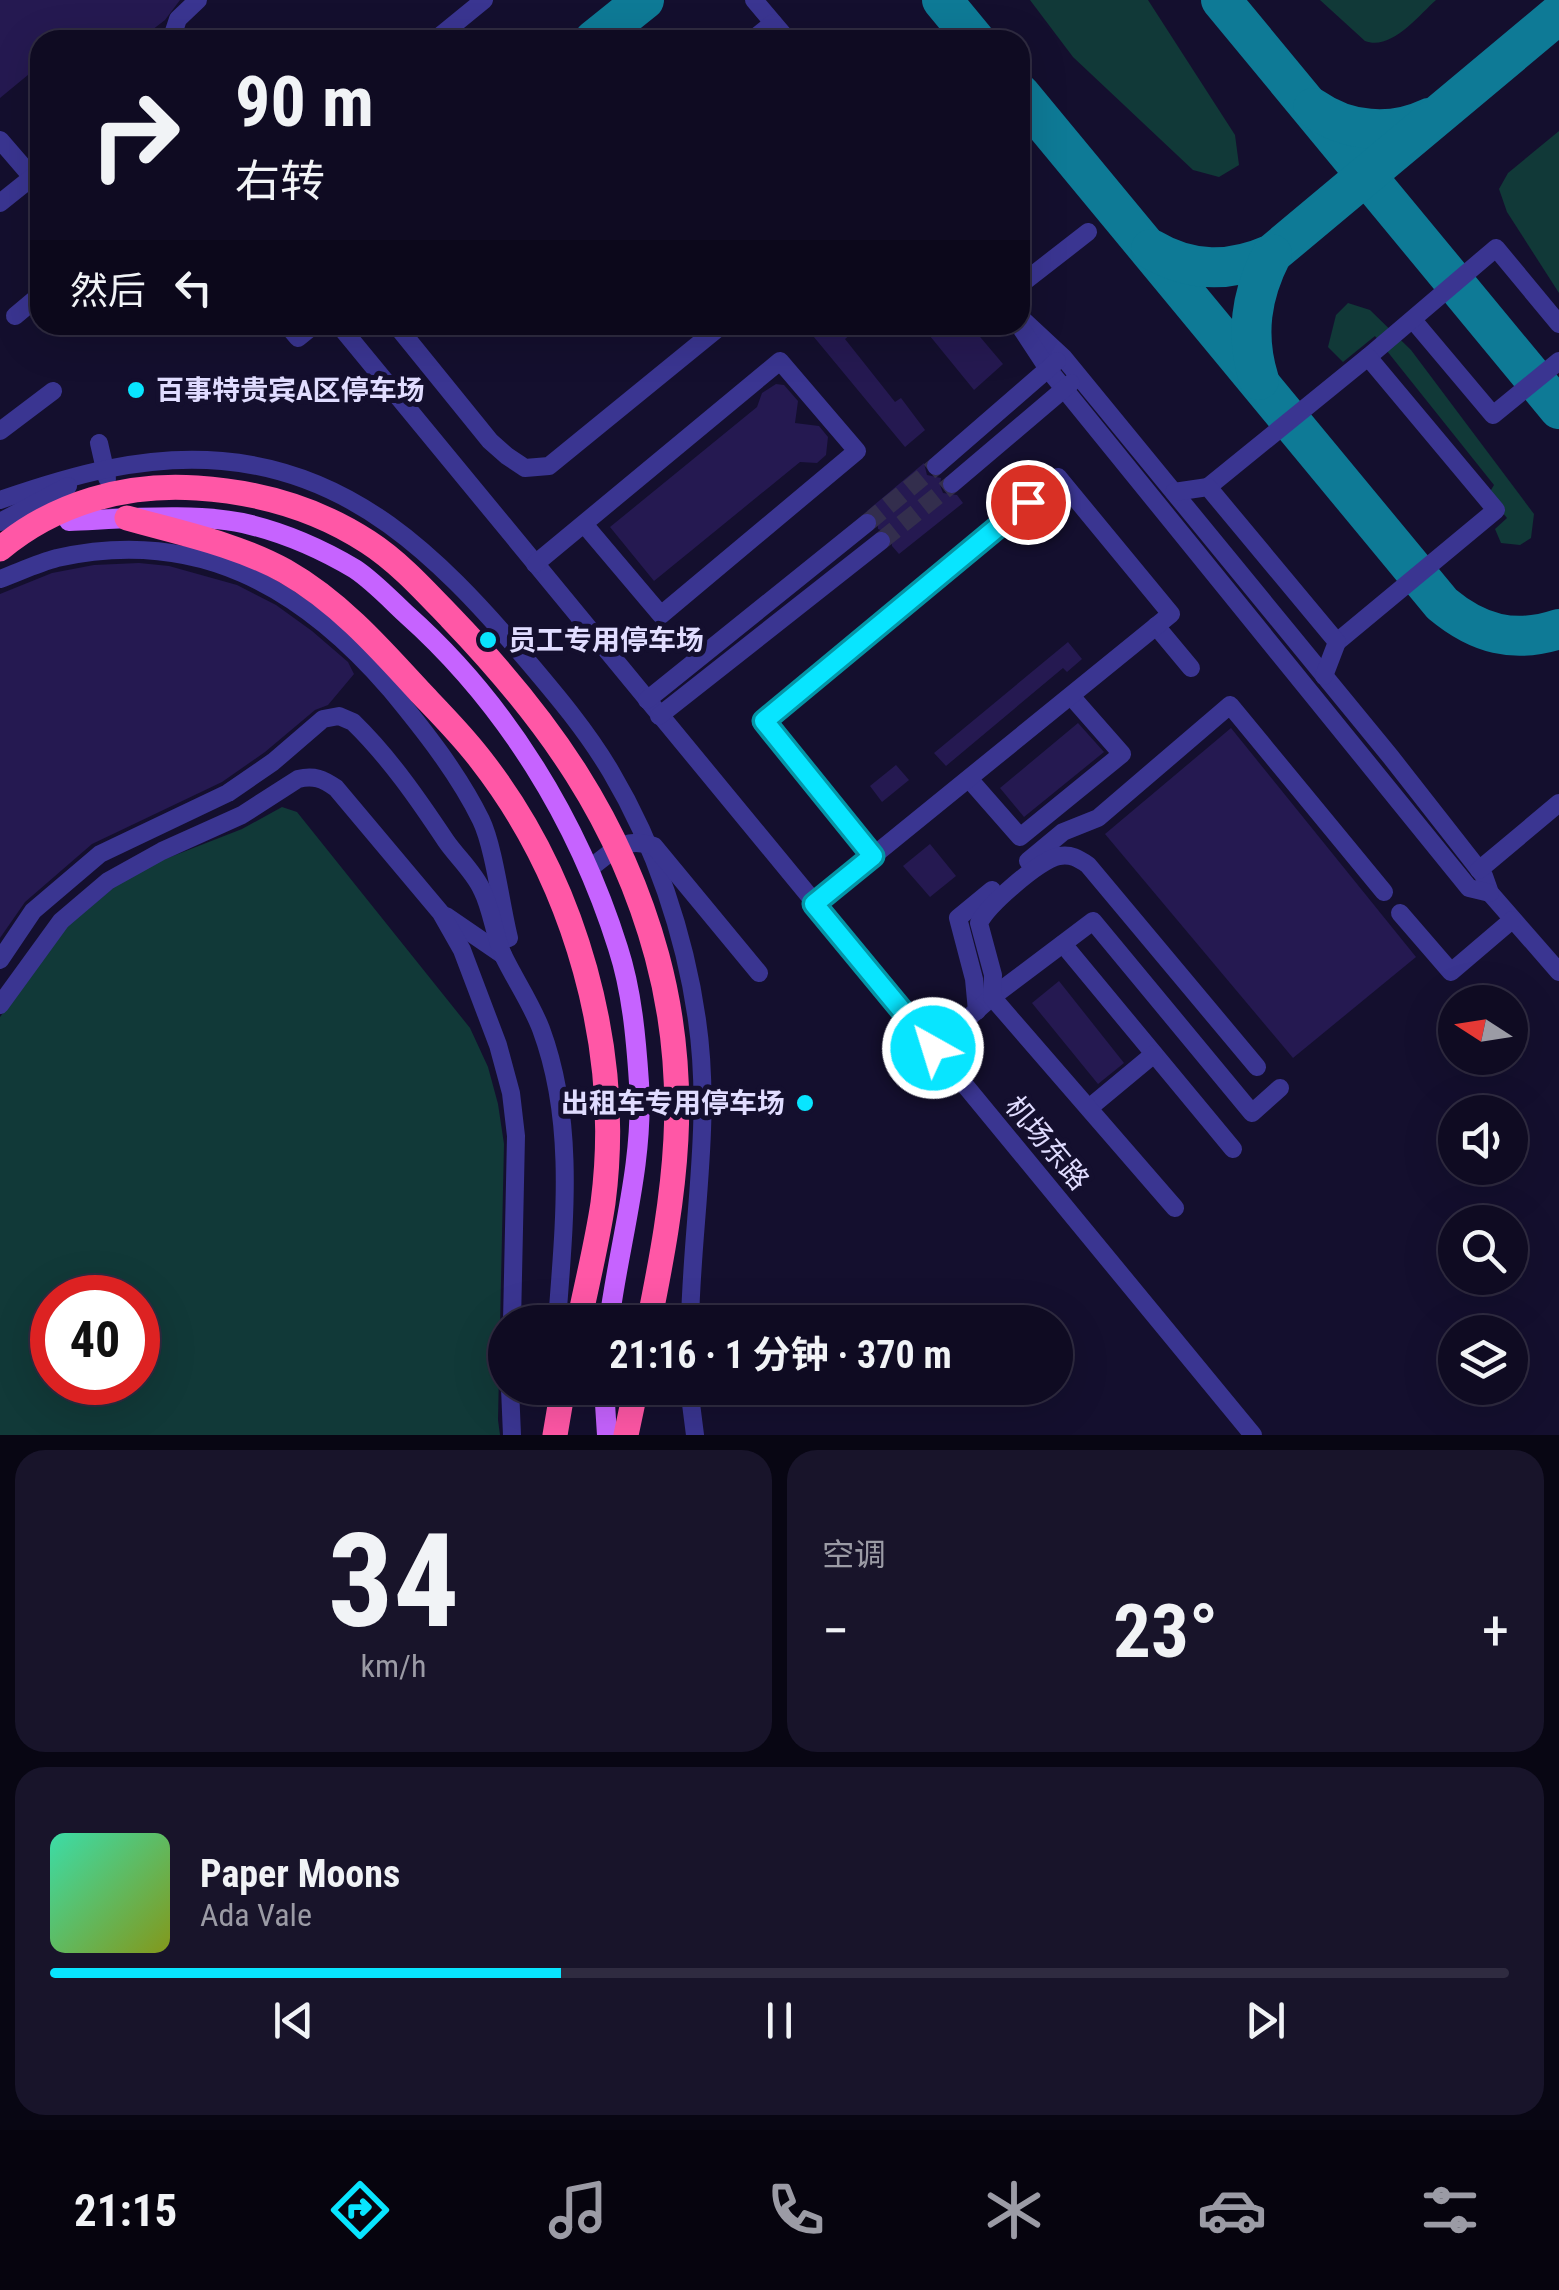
<!DOCTYPE html>
<html lang="zh">
<meta charset="utf-8">
<style>
:root{--surface:#0f0b22;--page:#18142a;--text:#f1f3f6;--muted:#9b9ba5;--line:#2f2b40;--accent:#08e5ff}
body{margin:0;font-family:"Roboto Condensed","Noto Sans SC",sans-serif;background:var(--page);color:var(--text);height:100vh;display:flex;flex-direction:column;font-size:38px;white-space:nowrap}
*{box-sizing:border-box;margin:0}
p{font-size:32px;color:var(--muted)}
.icon{flex:none;width:55px;height:55px;fill:none;stroke:currentColor;stroke-width:2;stroke-linecap:round;stroke-linejoin:round}
.map{position:relative;height:1435px;overflow:hidden}
.details{display:flex;flex-direction:column;gap:15px;padding:15px;background:#080613;flex:1}
.details>*{flex:none}
.hud{position:absolute;left:30px;top:30px;width:1000px;height:305px;border-radius:30px;box-shadow:0 10px 40px #0002,0 0 0 2px var(--line);background:#0f0b22;color:var(--text);overflow:hidden}
.needle{width:65px;rotate:282deg}
.tools{position:absolute;left:1438px;top:985px;display:grid;gap:20px}
.tools a{display:grid;place-items:center;width:90px;height:90px;border-radius:50%;background:var(--surface);box-shadow:0 10px 40px #0002,0 0 0 2px var(--line);font-size:50px}
.speed{position:absolute;left:30px;top:1275px;display:flex;gap:20px;font-size:50px;font-weight:700;text-align:center}
.speed>*{display:grid;place-content:center;width:130px;height:130px;border-radius:50%;background:var(--surface);box-shadow:0 10px 40px #0002,0 0 0 2px var(--line);line-height:1}
.speed .limit{border:15px solid #d22;background:#fff;color:#111}
.pin{position:absolute;display:grid;place-items:center;width:85px;height:85px;color:#fff;margin:-42px;border:5px solid #fff;border-radius:50%;box-shadow:0 2px 10px #0007}
.me{position:absolute;width:110px;margin:-55px;rotate:321deg;stroke-linejoin:round;filter:drop-shadow(0 0 8px #0008)}
.turn{display:flex;align-items:center;gap:35px;height:210px;padding:0 40px;font-size:45px}
.turn .icon{width:130px;height:130px;stroke-width:2.5}
.turn b{display:block;font-size:70px;line-height:85px}
.then{display:flex;align-items:center;height:95px;padding:0 40px;background:#0003;gap:20px;font-size:38px}
.big{font-size:75px;font-weight:700;line-height:1.1}
.details .tile{flex:1;display:flex;flex-direction:column;justify-content:center;gap:15px;min-width:0;padding:0 35px;border-radius:30px;background:var(--page)}
.details .dial{align-items:center;gap:0}
.dial b{font-size:130px;line-height:1}
.song{display:flex;align-items:center;gap:30px}
.cover{width:120px;height:120px;border-radius:15px;background:linear-gradient(135deg,hsl(160 70% 55%),hsl(70 70% 35%))}
.played{height:10px;border-radius:5px;background:linear-gradient(90deg,var(--accent) 35%,var(--line) 35%)}
.keys{display:flex;justify-content:space-around;direction:ltr}
.heat{display:flex;justify-content:space-between;align-items:center;font-size:55px;direction:ltr}
.details .tiles{flex:1;display:grid;gap:15px;grid-template-columns:1fr 1fr}
.tile:last-child{grid-column:span 2}
.trip{position:absolute;left:488px;top:1305px;width:585px;height:100px;border-radius:50px;background:var(--surface);box-shadow:0 10px 40px #0002,0 0 0 2px var(--line);font-weight:700;line-height:100px;text-align:center}
.dock{display:flex;height:160px;justify-content:space-around;align-items:center;background:#06040e;color:var(--muted)}
.dock .icon{width:70px;height:70px}
.dock .active{color:var(--accent)}
.dock b{font-size:45px;color:var(--text)}
.map>svg:first-child{display:block}
.green{fill:#113938;fill-rule:evenodd}
.lines{fill:none;stroke-linecap:round;stroke-linejoin:round}
.taxiway{stroke:#0e7a96;stroke-width:40}
.building{fill:#251951}
.minor-tunnel{stroke:#332e4d;stroke-width:18;stroke-dasharray:18 9;stroke-linecap:butt}
.minor{stroke:#3a3591;stroke-width:18}
.major{stroke:#c663ff;stroke-width:20}
.highway{stroke:#ff57a6;stroke-width:25}
.route-casing{stroke:#0595a6;stroke-width:25}
.route{stroke:#08e5ff;stroke-width:18}
.poi-dot{fill:#08e5ff;stroke:#140f2e;stroke-width:4}
.labels{text-anchor:middle;dominant-baseline:central;stroke-width:10;stroke-linejoin:round;paint-order:stroke}
.poi-label{font-size:28px;font-weight:bold;fill:#e0dcff;stroke:#140f2e;text-anchor:start}
.street-label{font-size:28px;fill:#e0dcff;stroke:#140f2e}
</style>
<div class="map">
<svg width="1559" height="1435" viewBox="0 0 1559 1435">
<rect width="100%" height="100%" fill="#140f2e"/>
<g class="green">
<polygon points="1030,0 1148,0 1235,135 1239,165 1219,177 1193,170 1073,57"/>
<path d="M1320 0H1436C1418 16 1391 51 1365 41Z"/>
<polygon points="1559,131 1559,293 1507,212 1499,189 1508,173"/>
<polygon points="1348,303 1370,310 1411,350 1534,514 1531,538 1520,545 1501,543 1495,529 1507,518 1488,495 1494,485 1375,336 1343,362 1328,347 1336,315"/>
<path d="M282 807 297 812 470 1028 488 1067 498 1104 504 1144 498 1420 500 1435H0V1017L63 930 118 884 155 863 242 829ZM52 1298H138V1382H52Z"/>
</g>
<g class="lines">
<g class="taxiway">
<polyline points="942,0 975,40"/>
<polyline points="1221,0 1559,409"/>
<polyline points="594,40 644,0"/>
<path d="M1020 94 1442 604C1478 634 1514 644 1559 629"/>
<path d="M1313 108C1347 132 1391 136 1429 118"/>
<path d="M1151 249C1191 273 1231 272 1272 254L1559 14"/>
<path d="M1259 380C1245 335 1251 295 1272 254"/>
</g>
</g>
<g class="building">
<polygon points="0,0 180,0 165,20 139,40 94,40 85,28 71,40 40,40 40,65 0,98"/>
<polygon points="804,325 862,325 845,339 895,402 901,398 925,430 905,447"/>
<polygon points="921,325 970,325 1003,364 974,390"/>
<polygon points="776,384 784,385 798,401 795,423 819,426 828,437 826,455 817,463 800,462 654,581 610,527 757,407 762,393"/>
<polygon points="924,463 927,475 941,478 940,485 943,493 957,495 963,503 899,554 892,546 891,534 878,529 877,516 867,511"/>
<polygon points="139,563 169,566 237,585 276,605 312,631 348,662 354,674 328,705 315,710 265,752 222,782 92,844 25,902 0,938 0,594 52,573 94,565"/>
<polygon points="1068,642 1082,659 1067,672 1063,668 946,766 934,753"/>
<polygon points="1078,723 1104,752 1024,817 1000,788"/>
<polygon points="1231,728 1416,957 1293,1058 1105,834"/>
<polygon points="896,765 909,780 882,802 870,786"/>
<polygon points="930,844 956,876 930,897 903,866"/>
<polygon points="1059,981 1124,1063 1098,1084 1032,1003"/>
</g>
<g class="lines">
<g class="minor-tunnel">
<polyline points="867,523 936,466"/>
<polyline points="881,541 952,484"/>
</g>
<g class="minor">
<polyline points="754,0 788,40"/>
<polyline points="171,40 178,19 198,0"/>
<polyline points="435,40 484,0"/>
<polyline points="752,40 773,23"/>
<polyline points="0,140 32,177"/>
<polyline points="0,203 40,171"/>
<polyline points="1020,285 1088,232"/>
<polyline points="15,316 40,295"/>
<polyline points="1020,317 1063,357 1390,756 1484,876 1490,893 1559,972"/>
<polyline points="1413,320 1493,415 1559,361"/>
<polyline points="287,325 298,338 314,325"/>
<polyline points="339,325 1253,1435"/>
<polyline points="396,325 490,441 507,456 525,468 549,466 722,325"/>
<polyline points="1019,325 1048,369 1469,888 1490,893"/>
<polyline points="1368,357 1496,248 1559,324"/>
<polyline points="0,431 53,391"/>
<polyline points="99,443 107,478"/>
<polyline points="936,466 1057,361"/>
<polyline points="952,484 1071,383"/>
<polyline points="1208,487 1368,357 1496,510 1337,642"/>
<polyline points="1174,492 1208,487 1337,642 1324,676"/>
<path d="M0 500C72 475 145 454 222 461 353 472 438 557 519 651 552 690 585 728 611 772 655 846 685 935 697 1020 712 1122 692 1221 690 1322"/>
<polyline points="0,522 68,486"/>
<polyline points="535,564 780,361 857,451 661,615 584,524"/>
<path d="M0 579C19 572 38 563 57 558 196 527 301 586 390 689 423 729 458 773 481 820 494 847 501 906 509 938"/>
<polyline points="1156,626 1191,668"/>
<polyline points="647,700 867,523"/>
<polyline points="659,716 881,541"/>
<polyline points="970,780 1020,837 1122,754 1071,696"/>
<polyline points="1028,861 1063,832 1098,818 1230,705 1384,892"/>
<path d="M589 869C613 851 623 836 654 846L759 973"/>
<polyline points="1479,870 1559,803"/>
<polyline points="814,904 1171,614 1058,477 764,721 873,856"/>
<polyline points="1400,913 1451,972 1512,920"/>
<polyline points="446,916 503,955"/>
<polyline points="1063,944 1233,1149"/>
<path d="M0 960 33 911 100 854 228 793 273 762 323 719 339 716 353 722C389 757 418 799 446 841 457 857 474 872 482 890 492 910 494 934 503 955 515 980 531 1003 541 1029 576 1123 564 1225 557 1322"/>
<path d="M0 1005 61 921 108 881 162 851 242 815 298 779C314 775 323 779 336 788L441 913 462 950 498 1045 511 1093 516 1136 512 1322"/>
<polyline points="977,1011 974,979 958,918 992,890"/>
<polyline points="933,1049 992,997 1093,921 1252,1113 1280,1088"/>
<polyline points="1089,1108 1154,1054"/>
<path d="M1175 1208 992 997 993 975 979 923C988 905 1038 861 1059 856 1071 854 1078 858 1088 865L1257 1067"/>
<polyline points="510,1388 512,1435"/>
<polyline points="689,1388 695,1435"/>
</g>
<g class="major">
<path d="M69 521C121 519 202 512 251 525 287 534 323 550 355 569 373 581 390 599 406 614 506 703 578 821 618 948 632 991 636 1038 639 1083 644 1164 619 1243 609 1322"/>
<polyline points="604,1388 607,1435"/>
</g>
<g class="highway">
<path d="M127 518C180 533 236 544 285 571 338 601 379 647 420 692 441 714 463 736 481 760 576 882 623 1050 603 1203 597 1243 587 1283 579 1322"/>
<path d="M0 549C55 503 126 483 197 488 258 492 316 508 368 542 399 562 425 591 451 618 548 719 620 820 657 956 692 1086 675 1194 649 1322"/>
<polyline points="555,1435 563,1388"/>
<polyline points="626,1435 636,1388"/>
</g>
</g>
<g class="lines">
<g class="route-casing">
<polyline id="route" points="933,1048 814,904 873,856 764,721 1028,502"/>
</g>
<use href="#route" class="route"/>
</g>
<g class="poi-dot">
<circle cx="136" cy="390" r="10"/>
<circle cx="488" cy="640" r="10"/>
<circle cx="805" cy="1103" r="10"/>
</g>
<g class="labels">
<g class="poi-label">
<text x="156" y="390">百事特贵宾A区停车场</text>
<text x="508" y="640">员工专用停车场</text>
<text x="785" y="1103" text-anchor="end">出租车专用停车场</text>
</g>
<g class="street-label">
<text transform="translate(1047 1143) rotate(50)">机场东路</text>
</g>
</g>
</svg>
<div class="tools">
<a><svg class="needle" viewBox="-14 -14 28 28"><path d="M0-13l5 13h-10z" fill="#e53935"/><path d="M0 13l5-13h-10z" fill="#9b9ba5"/></svg></a>
<a><svg class="icon" aria-label="sound" viewBox="0 0 24 24"><path d="M4 9h4l5-4v14l-5-4H4zM17 9q2 3 0 6"/></svg></a>
<a><svg class="icon" aria-label="search" viewBox="0 0 24 24"><circle cx="10" cy="10" r="6"/><path d="M15 15l6 6"/></svg></a>
<a><svg class="icon" aria-label="layers" viewBox="0 0 24 24"><path d="M12 4l9 5-9 5-9-5zM3 14l9 5 9-5"/></svg></a>
</div>
<div class="speed"><div class="limit">40</div></div>
<div class="pin" style="left:1028px;top:502px;background:#d93025"><svg class="icon" aria-label="arrive" viewBox="0 0 24 24"><path d="M6 21V4h12l-3 4 3 4H6"/></svg></div>
<svg class="me" style="left:933px;top:1048px" viewBox="-20 -20 40 40"><circle r="17" fill="#08e5ff" stroke="#fff" stroke-width="3"/><path d="M0-11L8 9 0 5-8 9z" fill="#fff"/></svg>
<div class="trip">21:16 · 1 分钟 · 370 m</div>
<div class="hud">
<div class="turn"><svg class="icon" aria-label="right" viewBox="0 0 24 24"><path d="M7 20v-9h11M14 6l5 5-5 5"/></svg><div><b>90 m</b>右转</div></div>
<div class="then">然后<svg class="icon" aria-label="left" viewBox="0 0 24 24"><path d="M17 20v-9H6M10 6l-5 5 5 5"/></svg></div>
</div>
</div>
<section class="details">
<div class="tiles">
<div class="tile dial"><b>34</b><p>km/h</p></div>
<div class="tile"><p>空调</p>
<div class="heat"><a>−</a><b class="big">23°</b><a>+</a></div>
</div>
<div class="tile">
<div class="song"><i class="cover"></i><div><b>Paper Moons</b><p>Ada Vale</p></div></div>
<div class="played"></div>
<div class="keys"><svg class="icon" aria-label="previous" viewBox="0 0 24 24"><path d="M18 5L8 12l10 7zM5 5v14"/></svg><svg class="icon" aria-label="pause" viewBox="0 0 24 24"><path d="M8 5v14M16 5v14"/></svg><svg class="icon" aria-label="next" viewBox="0 0 24 24"><path d="M6 5l10 7-10 7zM19 5v14"/></svg></div>
</div>
</div>
</section>
<nav class="dock">
<b>21:15</b>
<svg class="icon active" aria-label="directions" viewBox="0 0 24 24"><path d="M12 3l9 9-9 9-9-9zM9 14v-3h6M13 9l2 2-2 2"/></svg>
<svg class="icon" aria-label="music" viewBox="0 0 24 24"><path d="M9 18V5l10-2v13"/><circle cx="6" cy="18" r="3"/><circle cx="16" cy="16" r="3"/></svg>
<svg class="icon" aria-label="phone" viewBox="0 0 24 24"><path d="M5 4h4l2 5-3 2q2 4 5 5l2-3 5 2v4C11 20 4 13 5 4z"/></svg>
<svg class="icon" aria-label="climate" viewBox="0 0 24 24"><path d="M12 3v18M4 7l16 10M4 17L20 7"/></svg>
<svg class="icon" aria-label="car" viewBox="0 0 24 24"><path d="M5 17H2v-5l4-1 3-4h7l3 4 3 1v5h-3M9 17h6M6 11h13"/><circle cx="7" cy="17" r="2"/><circle cx="17" cy="17" r="2"/></svg>
<svg class="icon" aria-label="filters" viewBox="0 0 24 24"><path d="M4 7h16M4 17h16"/><circle cx="9" cy="7" r="2"/><circle cx="15" cy="17" r="2"/></svg>
</nav>
